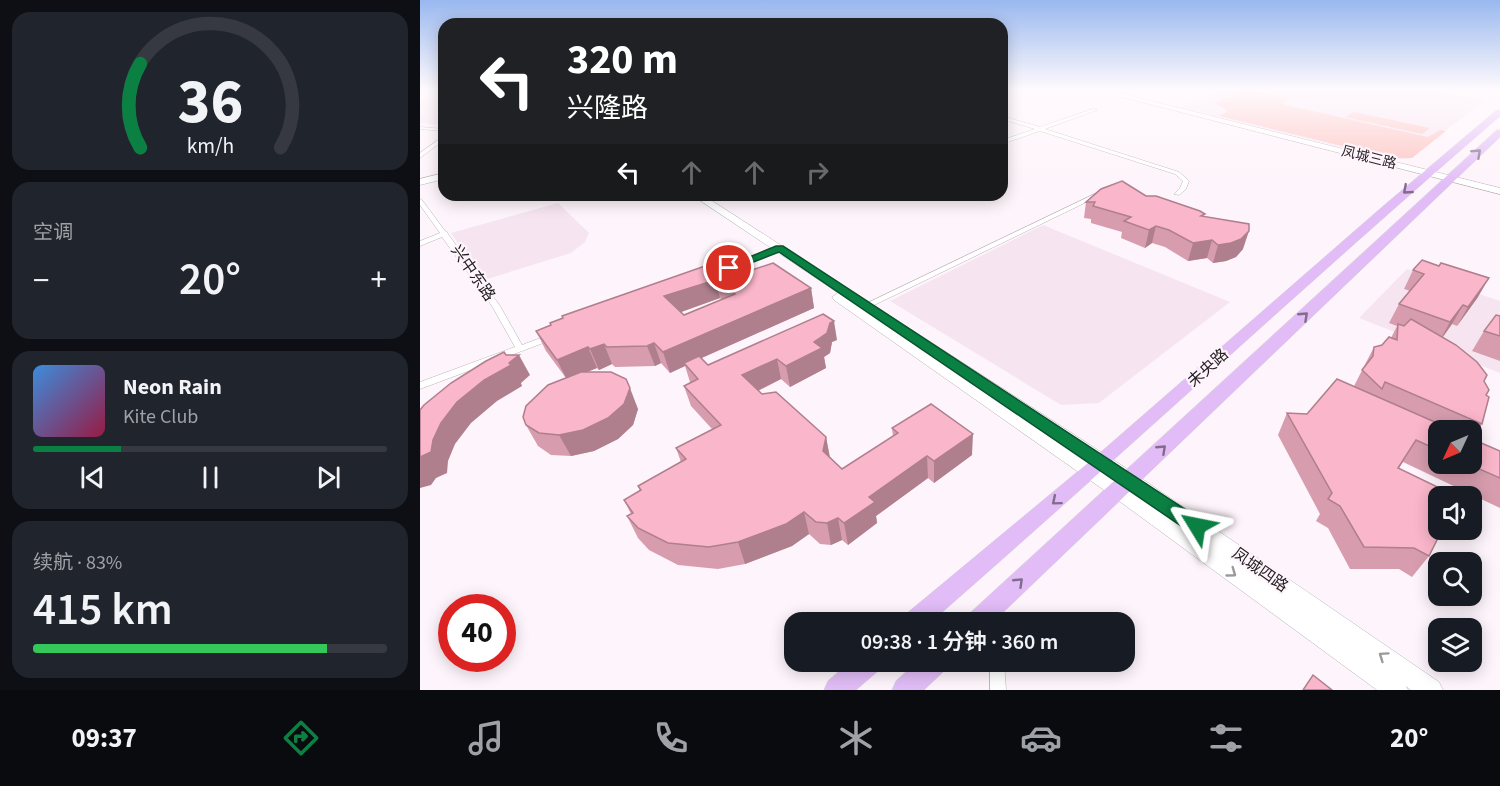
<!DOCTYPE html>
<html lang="zh">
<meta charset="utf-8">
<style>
:root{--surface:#171b24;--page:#20242c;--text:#f1f3f6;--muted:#9ea1a6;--line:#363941;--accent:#0b8043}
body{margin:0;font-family:"Source Sans 3","Noto Sans SC",sans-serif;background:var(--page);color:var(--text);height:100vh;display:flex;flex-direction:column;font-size:22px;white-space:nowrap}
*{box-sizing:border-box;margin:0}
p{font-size:20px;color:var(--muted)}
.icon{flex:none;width:33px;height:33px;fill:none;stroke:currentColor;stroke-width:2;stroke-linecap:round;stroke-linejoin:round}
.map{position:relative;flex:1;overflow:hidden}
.details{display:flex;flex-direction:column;gap:12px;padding:12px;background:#0d0f14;width:420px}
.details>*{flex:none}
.guide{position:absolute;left:18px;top:18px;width:570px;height:183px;border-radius:18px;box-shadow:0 3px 15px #0003;background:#202124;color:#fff;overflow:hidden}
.needle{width:39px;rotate:226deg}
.controls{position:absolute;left:1008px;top:420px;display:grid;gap:12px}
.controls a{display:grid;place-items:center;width:54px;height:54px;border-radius:12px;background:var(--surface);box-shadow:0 3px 15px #0003;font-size:30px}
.speed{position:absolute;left:18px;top:594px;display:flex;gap:12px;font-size:30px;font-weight:700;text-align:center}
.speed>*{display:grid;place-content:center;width:78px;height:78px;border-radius:50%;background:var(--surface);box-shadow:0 3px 15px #0003;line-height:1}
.speed .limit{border:9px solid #d22;background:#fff;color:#111}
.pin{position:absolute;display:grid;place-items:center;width:51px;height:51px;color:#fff;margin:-26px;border:3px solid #fff;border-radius:50%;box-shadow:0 2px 6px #0007}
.me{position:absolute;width:66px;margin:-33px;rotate:305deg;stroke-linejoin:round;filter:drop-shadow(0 0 4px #0008)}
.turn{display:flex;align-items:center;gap:21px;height:126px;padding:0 30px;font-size:27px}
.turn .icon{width:78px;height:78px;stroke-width:2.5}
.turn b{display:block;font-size:42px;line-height:51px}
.lanes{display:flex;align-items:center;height:57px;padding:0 30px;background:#0003;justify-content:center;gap:30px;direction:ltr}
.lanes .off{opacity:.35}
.big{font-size:45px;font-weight:600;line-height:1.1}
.details .card{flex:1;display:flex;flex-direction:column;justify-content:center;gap:9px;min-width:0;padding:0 21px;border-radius:18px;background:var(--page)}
.details .dial{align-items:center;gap:0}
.dial svg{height:156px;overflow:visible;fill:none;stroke:var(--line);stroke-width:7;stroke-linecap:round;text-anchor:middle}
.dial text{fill:var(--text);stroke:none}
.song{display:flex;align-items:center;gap:18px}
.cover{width:72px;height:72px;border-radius:9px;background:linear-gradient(135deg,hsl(210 70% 55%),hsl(340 70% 35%))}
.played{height:6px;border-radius:3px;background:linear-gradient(90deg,var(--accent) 25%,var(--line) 25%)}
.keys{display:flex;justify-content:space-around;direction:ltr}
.heat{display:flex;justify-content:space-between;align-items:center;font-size:33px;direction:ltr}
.charge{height:9px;border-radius:4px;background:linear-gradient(90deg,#34c759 83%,var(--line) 0)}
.trip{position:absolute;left:364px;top:612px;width:351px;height:60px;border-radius:18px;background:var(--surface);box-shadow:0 3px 15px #0003;font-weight:600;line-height:60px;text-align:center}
.tab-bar{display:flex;height:96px;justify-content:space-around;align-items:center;background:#090b0e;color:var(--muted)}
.tab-bar .icon{width:42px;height:42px}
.tab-bar .selected{color:var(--accent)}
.tab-bar b{font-size:27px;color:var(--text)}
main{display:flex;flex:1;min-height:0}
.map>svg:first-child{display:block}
.built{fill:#f6e5f1}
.green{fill:#fdc2bf}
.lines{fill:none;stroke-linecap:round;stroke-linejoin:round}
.street-casing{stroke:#bab1b8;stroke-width:1}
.secondary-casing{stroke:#bab1b8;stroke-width:1}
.primary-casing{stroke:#d7d6d7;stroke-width:1}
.street{fill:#fff;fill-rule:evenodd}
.secondary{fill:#fff;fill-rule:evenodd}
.primary{fill:#e1bcf6;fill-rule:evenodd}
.wall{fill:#d79dae;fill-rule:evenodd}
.shaded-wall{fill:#af7f8d}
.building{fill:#fab6ca;stroke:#af7f8d;stroke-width:1.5;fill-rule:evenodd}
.oneway{stroke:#816c8b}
.oneway2{stroke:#9b999b}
.route{fill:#0b8043;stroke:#07532c;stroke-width:1.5}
.labels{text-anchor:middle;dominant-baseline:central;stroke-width:4.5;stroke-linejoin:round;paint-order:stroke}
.far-street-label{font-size:14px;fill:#211d20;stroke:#fef4fb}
.street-label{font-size:16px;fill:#211d20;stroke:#fef4fb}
</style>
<main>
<section class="details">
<div class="card dial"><svg viewBox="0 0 100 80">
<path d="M14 69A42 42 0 1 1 86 69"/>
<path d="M14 69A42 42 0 0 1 14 26" stroke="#0b8043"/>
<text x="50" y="56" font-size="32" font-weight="700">36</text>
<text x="50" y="72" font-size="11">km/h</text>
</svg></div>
<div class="card"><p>空调</p>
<div class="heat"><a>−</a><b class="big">20°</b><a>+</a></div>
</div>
<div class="card">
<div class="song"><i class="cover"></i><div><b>Neon Rain</b><p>Kite Club</p></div></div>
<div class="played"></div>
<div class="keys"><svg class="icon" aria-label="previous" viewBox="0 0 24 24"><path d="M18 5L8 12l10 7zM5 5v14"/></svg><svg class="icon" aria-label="pause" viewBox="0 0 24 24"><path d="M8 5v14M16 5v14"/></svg><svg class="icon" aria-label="next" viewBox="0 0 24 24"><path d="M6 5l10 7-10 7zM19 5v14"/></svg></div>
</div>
<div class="card"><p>续航 · 83%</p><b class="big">415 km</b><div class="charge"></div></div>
</section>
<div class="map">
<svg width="1080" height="690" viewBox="0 0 1080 690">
<rect width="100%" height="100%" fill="#fef4fb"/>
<g class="built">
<polygon points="801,90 1010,90 1065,100 988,159 970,159 760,107"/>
<polygon points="24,96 24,125 0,123 0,101"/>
<polygon points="138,203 169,233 165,242 151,253 64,280 31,233"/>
<polygon points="623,225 810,302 679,403 641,405 470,301"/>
<polygon points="987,269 1080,301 1080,373 939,318"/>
</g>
<g class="green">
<polygon points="807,90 830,90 870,99 861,104 1008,137 1020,130 1026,131 992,158 972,158 799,116 808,111 795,103 817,93"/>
<polygon points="934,112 1010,128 1002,134 925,117"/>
</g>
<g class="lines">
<g class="street-casing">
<g id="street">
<polygon points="673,109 677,110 625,129 759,172 769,181 766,189 759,195 754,194 760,188 763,181 755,174 620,131 582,144 582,140 615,129 582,119 582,116 620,127"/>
<polygon points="0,127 24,129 24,131 0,129"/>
<polygon points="24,136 24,140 0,158 0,153"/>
<polygon points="681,191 683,192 683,194 442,311 439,311 435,309"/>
<polygon points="0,199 2,200 25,231 27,232 28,234 80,306 102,345 131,334 135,337 134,339 0,389 0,382 95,347 72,306 22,237 0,246 0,241 20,233 0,205"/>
<polygon points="356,246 362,246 363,248 306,272 300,272 299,270"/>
<polygon points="570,662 584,662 586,690 570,690"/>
</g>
</g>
<g class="secondary-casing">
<g id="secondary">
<polygon points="675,90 687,90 1080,188 1080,194"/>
<polygon points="24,173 24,179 0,185 0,179"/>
<path d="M272 195H283L715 474 1019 682 1023 690H991L986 686 988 690H957L691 495 414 300 412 297 418 293ZM591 409 703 484 780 539Z"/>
</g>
</g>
<g class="primary-casing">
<g id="primary">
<path d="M1077 110H1080V116C888 282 702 455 511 622H482L486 614 674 458 961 208Z"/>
<polygon points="1077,130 1080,130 1080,137 573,622 545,622 549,614"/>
<polygon points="430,662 461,662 458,671 436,690 404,690 408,681"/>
<polygon points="497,662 527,662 524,671 504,690 472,690 476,681"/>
</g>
</g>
<use href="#street" class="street"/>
<use href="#secondary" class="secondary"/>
<use href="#primary" class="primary"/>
</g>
<g class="wall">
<polygon points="726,196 784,217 823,249 816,257 806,261 793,263 787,258 768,261 745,247 732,243 725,248 701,238 702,232 671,223 671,219 664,218 666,202"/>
<path d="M1002 260 1058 297 1037 326 1032 324 1023 337 1064 381 1066 395 1062 424 1052 439 1080 451V508L983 462 979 468 1009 556 992 577 979 569H930L908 528 896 521 900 514 858 435 867 413 887 414 934 386 954 347 962 345 971 338 977 326 969 323 979 304 990 291 984 289 993 270ZM1018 430H1052V464H1018Z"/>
<path d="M285 266 391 288 394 308 281 358 288 365 417 340 412 342 410 353 404 357 406 368 370 387 361 379 338 391 406 437 410 457 422 469 473 437 472 428 552 455 514 483 508 478 456 516 457 523 428 545 422 540 411 545 400 544 389 534 372 546 325 564 298 569 258 565 229 550 218 538 207 516 211 514 204 500 220 491 218 486 261 462 256 448 292 429 271 406 264 386 270 382 265 366 250 373 241 363 235 366 195 367 192 364 179 370 177 368 167 372 218 409 213 425 198 439 174 451 151 456 131 455 118 446 106 425 146 378 126 351 116 331 131 325 130 323ZM300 298 302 300 264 315 261 312Z"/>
<polygon points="1080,316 1080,361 1052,351 1064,331"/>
</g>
<g class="shaded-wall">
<polygon points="736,226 732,243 725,248 729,230"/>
<polygon points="829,231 823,249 816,257 806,261 793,263 798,245"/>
<polygon points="792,240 787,258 768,261 773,243"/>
<polygon points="1069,278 1058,297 1037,326 1048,307"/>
<polygon points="295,280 300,298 250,316 244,296"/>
<polygon points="391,288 394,308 266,365 264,363 265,366 250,373 243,352"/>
<polygon points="1043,305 1032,324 1019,342 1030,322"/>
<polygon points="414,321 417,340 412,342 410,353 404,357 406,368 370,387 366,366 394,342 410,323"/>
<polygon points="234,343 241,363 235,366 227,346"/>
<polygon points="184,344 192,364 179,370 170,349"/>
<polygon points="168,347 177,368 147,380 137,360"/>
<polygon points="99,355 110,375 101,383 102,386 77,401 51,423 35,444 28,461 27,473 16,478 11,485 0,488 0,457 13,440 21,423 37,402 64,380 89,363"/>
<polygon points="357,359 361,379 327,396 322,375"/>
<polygon points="210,388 218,409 213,425 198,439 174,451 151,456 139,435"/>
<polygon points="553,434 552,455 514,483 514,461"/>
<polygon points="406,437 410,459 403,451"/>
<polygon points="507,456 508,478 456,516 457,523 428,545 424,523 449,497"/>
<polygon points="384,512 389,534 372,546 325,564 318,542"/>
<polygon points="418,518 422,540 411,545 407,523"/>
</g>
<g class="building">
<polygon points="702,181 726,196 736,196 780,211 785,214 781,216 829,224 829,231 821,239 811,243 798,245 792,240 773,243 749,230 736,226 729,230 704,221 711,217 673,206 675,202 666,202 681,189"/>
<polygon points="1002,260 1019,266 1021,263 1069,278 1048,307 1043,305 1030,322 979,304 1004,274 993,270"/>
<path d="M353 263 391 288 243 352 234 343 227 346 187 347 184 344 170 349 168 347 137 360 116 331 131 325 130 323 143 318 142 316 285 266 310 265 329 271ZM295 280 315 294 264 315 244 296Z"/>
<polygon points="403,314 414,321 410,323 407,333 394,342 402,348 366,366 357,359 322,375 342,394 356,392 406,437 403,451 422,469 478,433 472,428 511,404 553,434 514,461 507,456 449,497 455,502 424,523 418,518 407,523 396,522 384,512 366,524 318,542 289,547 248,543 218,528 207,516 213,513 204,500 221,490 218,486 266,459 256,448 301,425 264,386 278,379 264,363 279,356 288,365"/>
<polygon points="1076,315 1080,316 1080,336 1064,331"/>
<polygon points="991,319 1036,345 1057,362 1067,375 1064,381 1069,390 1066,395 1069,397 1062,424 965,382 962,389 942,370 953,356 954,347 962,345 969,337 977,340 978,324 984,326"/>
<polygon points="84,352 86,355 99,355 89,363 91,365 64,380 37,402 21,423 13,440 11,452 0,457 0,410 4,405 31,383 66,361"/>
<polygon points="161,372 191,372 206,379 210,388 204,404 188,418 163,430 139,435 119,433 106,425 103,417 106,406 128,385"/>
<polygon points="917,379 1033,430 1018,430 1018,450 996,440 978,468 1036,496 1018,496 1018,530 1022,530 1009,556 994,548 944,547 920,506 908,499 912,493 867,413 887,414"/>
<polygon points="1052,439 1080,451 1080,478 1048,464 1052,464"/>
<polygon points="893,675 912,690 883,690"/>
</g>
<defs><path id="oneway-chevron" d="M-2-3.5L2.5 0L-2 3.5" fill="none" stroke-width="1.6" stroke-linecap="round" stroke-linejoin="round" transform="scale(1.5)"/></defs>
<g class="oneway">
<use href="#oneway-chevron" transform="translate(1057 153) rotate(-43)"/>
<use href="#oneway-chevron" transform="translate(987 190) rotate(139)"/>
<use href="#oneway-chevron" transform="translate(884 316) rotate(-43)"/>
<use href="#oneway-chevron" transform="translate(742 449) rotate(-43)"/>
<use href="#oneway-chevron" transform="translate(636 501) rotate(140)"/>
<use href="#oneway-chevron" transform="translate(599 582) rotate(-44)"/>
</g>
<g class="oneway2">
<use href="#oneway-chevron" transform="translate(812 573) rotate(36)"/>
<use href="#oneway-chevron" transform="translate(963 656) rotate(-145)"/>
</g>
<linearGradient id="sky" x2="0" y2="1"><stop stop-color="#99b8ef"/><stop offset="0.48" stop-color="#fffafd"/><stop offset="1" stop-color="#fffafd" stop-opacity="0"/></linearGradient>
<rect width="1080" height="187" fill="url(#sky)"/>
<polygon class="route" points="356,246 363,246 783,521 786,526 783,532 777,534 770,532 359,252 313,270 303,268"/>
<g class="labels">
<g class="far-street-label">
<text transform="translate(949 158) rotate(14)">凤城三路</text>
</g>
<g class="street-label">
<text transform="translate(53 273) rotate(55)">兴中东路</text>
<text transform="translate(788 368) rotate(-42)">未央路</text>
<text transform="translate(840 570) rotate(35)">凤城四路</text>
</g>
</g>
</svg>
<div class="controls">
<a><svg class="needle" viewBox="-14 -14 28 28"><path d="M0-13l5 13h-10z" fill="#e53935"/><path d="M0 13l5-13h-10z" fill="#9ea1a6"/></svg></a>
<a><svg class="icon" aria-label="sound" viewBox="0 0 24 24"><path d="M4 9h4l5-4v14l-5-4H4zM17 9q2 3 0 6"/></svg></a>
<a><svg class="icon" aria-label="search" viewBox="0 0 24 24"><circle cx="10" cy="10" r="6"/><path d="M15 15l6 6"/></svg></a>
<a><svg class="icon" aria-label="layers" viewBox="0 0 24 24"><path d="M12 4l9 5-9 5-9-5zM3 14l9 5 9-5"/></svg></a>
</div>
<div class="speed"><div class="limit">40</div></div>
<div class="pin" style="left:309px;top:268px;background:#d93025"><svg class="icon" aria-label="arrive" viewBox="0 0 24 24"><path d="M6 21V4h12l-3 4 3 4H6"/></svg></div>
<svg class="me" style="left:777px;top:526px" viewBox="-20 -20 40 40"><path d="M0-17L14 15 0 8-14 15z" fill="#0b8043" stroke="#fff" stroke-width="4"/></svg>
<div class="trip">09:38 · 1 分钟 · 360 m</div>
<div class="guide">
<div class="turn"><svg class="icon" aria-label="left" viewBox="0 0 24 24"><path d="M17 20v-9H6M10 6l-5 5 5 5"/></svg><div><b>320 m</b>兴隆路</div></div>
<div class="lanes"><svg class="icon" aria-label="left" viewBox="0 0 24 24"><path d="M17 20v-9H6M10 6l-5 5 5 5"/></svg><svg class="icon off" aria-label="ahead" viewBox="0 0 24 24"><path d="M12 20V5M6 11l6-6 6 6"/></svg><svg class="icon off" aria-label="ahead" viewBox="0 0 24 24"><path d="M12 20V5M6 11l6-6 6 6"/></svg><svg class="icon off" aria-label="right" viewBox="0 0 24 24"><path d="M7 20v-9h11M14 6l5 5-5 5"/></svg></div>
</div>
</div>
</main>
<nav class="tab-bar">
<b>09:37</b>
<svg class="icon selected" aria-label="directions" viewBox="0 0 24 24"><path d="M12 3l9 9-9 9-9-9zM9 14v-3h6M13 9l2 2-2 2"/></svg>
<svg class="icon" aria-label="music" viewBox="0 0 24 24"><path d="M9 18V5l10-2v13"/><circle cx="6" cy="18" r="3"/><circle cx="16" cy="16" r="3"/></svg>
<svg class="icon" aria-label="phone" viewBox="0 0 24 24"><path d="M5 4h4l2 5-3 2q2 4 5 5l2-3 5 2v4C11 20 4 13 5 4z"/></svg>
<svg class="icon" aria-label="climate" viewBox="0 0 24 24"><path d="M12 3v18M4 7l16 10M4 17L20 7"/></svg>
<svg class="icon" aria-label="car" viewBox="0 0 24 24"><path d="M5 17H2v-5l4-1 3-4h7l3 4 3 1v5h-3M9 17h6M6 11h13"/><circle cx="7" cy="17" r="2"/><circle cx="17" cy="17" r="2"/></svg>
<svg class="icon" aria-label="filters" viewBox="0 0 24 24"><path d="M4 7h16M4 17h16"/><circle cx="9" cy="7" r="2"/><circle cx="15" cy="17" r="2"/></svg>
<b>20°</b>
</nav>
